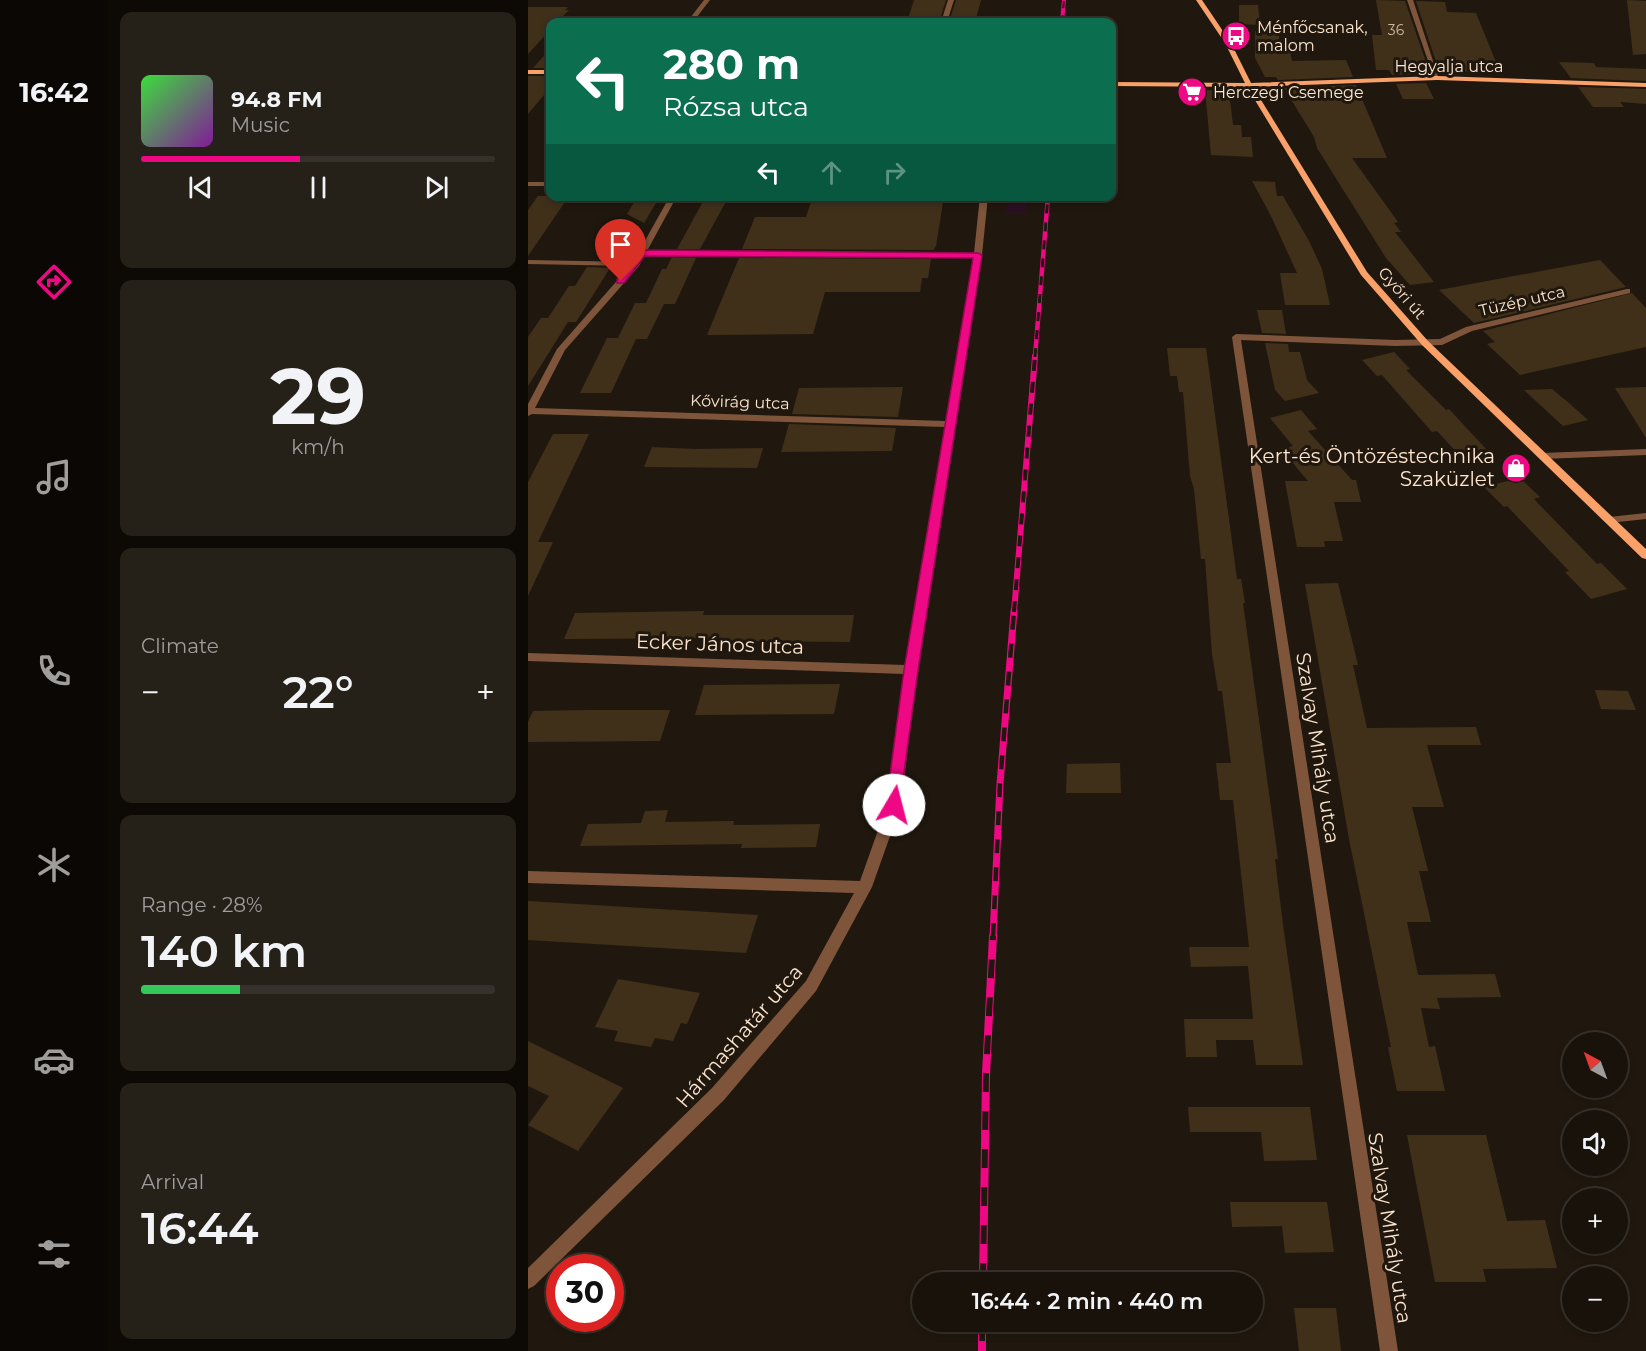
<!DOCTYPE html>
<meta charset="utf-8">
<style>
:root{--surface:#18120a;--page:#252018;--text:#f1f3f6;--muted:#9f9e9c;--line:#36322b;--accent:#ef0884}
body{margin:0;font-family:Montserrat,sans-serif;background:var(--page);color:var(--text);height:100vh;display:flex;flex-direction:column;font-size:22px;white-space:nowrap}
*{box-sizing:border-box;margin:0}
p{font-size:20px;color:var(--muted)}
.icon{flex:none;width:33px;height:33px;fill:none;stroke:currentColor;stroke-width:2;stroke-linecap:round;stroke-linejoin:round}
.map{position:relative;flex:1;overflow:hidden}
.side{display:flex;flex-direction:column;gap:12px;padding:12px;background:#0d0a06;width:420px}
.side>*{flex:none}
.hud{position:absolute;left:18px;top:18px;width:570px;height:183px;border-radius:12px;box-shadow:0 3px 9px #0003,0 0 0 2px var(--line);background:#0b6e4f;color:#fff;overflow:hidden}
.needle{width:39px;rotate:319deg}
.buttons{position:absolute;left:1034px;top:1032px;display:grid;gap:12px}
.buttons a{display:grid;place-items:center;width:66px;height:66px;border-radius:50%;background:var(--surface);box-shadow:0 3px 9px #0003,0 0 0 2px var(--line);font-size:30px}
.speed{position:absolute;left:18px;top:1254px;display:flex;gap:12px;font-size:30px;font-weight:700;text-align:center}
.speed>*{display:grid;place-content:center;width:78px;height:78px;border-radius:50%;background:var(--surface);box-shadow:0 3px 9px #0003,0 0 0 2px var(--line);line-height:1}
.speed .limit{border:9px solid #d22;background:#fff;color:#111}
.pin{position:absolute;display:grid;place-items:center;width:51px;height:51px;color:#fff;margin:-62px -26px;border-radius:50% 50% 50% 0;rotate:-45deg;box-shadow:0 0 6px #0007}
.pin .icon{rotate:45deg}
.me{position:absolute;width:66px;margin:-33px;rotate:8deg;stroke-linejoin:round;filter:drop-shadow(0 0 4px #0008)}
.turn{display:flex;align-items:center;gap:21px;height:126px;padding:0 18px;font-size:27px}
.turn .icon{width:78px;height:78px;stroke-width:2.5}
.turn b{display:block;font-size:42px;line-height:51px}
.lanes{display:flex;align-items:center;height:57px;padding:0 18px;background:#0003;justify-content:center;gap:30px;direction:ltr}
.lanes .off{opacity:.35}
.big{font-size:45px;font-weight:600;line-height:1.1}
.side .widget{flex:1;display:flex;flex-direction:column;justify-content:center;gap:9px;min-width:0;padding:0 21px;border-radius:12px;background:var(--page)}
.side .dial{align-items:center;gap:0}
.dial b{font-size:78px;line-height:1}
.song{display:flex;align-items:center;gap:18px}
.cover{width:72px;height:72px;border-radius:9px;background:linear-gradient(135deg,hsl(120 70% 55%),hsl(290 70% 35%))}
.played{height:6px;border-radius:3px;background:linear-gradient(90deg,var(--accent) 45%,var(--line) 45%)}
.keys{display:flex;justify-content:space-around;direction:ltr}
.heat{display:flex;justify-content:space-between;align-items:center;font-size:33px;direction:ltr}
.charge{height:9px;border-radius:4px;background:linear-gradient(90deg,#34c759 28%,var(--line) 0)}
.trip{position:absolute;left:384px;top:1272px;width:351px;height:60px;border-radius:30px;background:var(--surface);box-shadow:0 3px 9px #0003,0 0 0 2px var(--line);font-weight:600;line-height:60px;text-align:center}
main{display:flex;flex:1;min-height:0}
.tab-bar{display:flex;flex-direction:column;width:108px;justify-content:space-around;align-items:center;background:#0a0704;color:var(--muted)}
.tab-bar .icon{width:42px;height:42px}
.tab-bar .selected{color:var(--accent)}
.tab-bar b{font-size:27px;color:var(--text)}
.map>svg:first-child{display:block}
.green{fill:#2a1122}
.building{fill:#40301a}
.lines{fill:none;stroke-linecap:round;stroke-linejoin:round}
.lane{fill:#7e553a;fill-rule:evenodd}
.street{fill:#7e553a;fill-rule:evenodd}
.secondary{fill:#faa169;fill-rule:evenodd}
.rail-far4-casing{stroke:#ef0884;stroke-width:4}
.rail-far3-casing{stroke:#ef0884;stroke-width:4.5}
.rail-far2-casing{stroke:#ef0884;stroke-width:6}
.rail-far1-casing{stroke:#ef0884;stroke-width:7}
.rail-casing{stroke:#ef0884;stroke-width:8}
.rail-far4{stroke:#20180e;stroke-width:2;stroke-dasharray:7;stroke-linecap:butt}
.rail-far3{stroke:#20180e;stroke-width:3;stroke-dasharray:9;stroke-linecap:butt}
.rail-far2{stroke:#20180e;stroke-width:4;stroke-dasharray:11;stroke-linecap:butt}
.rail-far1{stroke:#20180e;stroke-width:4.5;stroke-dasharray:14;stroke-linecap:butt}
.rail{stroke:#20180e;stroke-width:6;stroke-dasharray:19;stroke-linecap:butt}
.route{fill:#ef0884;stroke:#9b0556;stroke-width:1.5}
.labels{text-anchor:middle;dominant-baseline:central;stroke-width:6;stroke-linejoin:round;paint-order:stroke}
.far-number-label{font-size:14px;fill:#ceb8a2}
.far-poi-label{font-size:16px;fill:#fde5cf;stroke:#20180e;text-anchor:start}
.far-street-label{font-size:16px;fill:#fde5cf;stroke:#20180e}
.poi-label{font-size:20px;fill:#fde5cf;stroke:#20180e;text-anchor:end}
.street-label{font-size:20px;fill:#fde5cf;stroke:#20180e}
</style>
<main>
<nav class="tab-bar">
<b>16:42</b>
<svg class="icon selected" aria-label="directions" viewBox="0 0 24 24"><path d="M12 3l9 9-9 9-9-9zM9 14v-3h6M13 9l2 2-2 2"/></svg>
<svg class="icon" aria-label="music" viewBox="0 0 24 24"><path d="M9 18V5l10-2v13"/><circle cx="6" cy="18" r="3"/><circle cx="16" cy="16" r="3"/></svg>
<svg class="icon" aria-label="phone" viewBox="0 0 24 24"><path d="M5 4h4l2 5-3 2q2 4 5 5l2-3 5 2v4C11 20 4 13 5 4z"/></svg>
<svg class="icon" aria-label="climate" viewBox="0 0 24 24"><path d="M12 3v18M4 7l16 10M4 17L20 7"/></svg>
<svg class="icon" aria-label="car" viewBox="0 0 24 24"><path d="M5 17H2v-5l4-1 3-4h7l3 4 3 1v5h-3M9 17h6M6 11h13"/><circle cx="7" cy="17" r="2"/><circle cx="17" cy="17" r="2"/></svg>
<svg class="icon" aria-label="filters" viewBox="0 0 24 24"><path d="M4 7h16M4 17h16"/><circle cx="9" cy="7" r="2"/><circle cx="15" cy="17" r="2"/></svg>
</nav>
<section class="side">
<div class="widget">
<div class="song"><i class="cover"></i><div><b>94.8 FM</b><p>Music</p></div></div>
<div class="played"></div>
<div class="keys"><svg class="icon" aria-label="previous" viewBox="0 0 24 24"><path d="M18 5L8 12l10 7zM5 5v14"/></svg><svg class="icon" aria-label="pause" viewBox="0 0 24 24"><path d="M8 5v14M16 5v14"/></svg><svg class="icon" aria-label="next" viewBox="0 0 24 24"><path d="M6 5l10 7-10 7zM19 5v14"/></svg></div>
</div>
<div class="widget dial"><b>29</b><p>km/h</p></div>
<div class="widget"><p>Climate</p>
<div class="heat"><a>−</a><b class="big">22°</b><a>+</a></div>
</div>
<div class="widget"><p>Range · 28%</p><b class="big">140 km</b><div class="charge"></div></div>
<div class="widget"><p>Arrival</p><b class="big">16:44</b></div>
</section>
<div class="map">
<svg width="1118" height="1351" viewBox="0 0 1118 1351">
<rect width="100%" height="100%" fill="#20180e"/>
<polygon class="green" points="480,196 500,197 498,214 477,214"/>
<g class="building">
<polygon points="386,0 418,0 411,22 379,22"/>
<polygon points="428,0 453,0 447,22 421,22"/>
<polygon points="848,0 877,1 901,71 891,71 893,74 864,75 861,70 848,70 844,35 854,35"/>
<polygon points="1099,0 1118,1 1118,54 1105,55"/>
<polygon points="888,1 917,2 919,12 948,13 972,72 911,71"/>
<polygon points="711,5 730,5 732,25 711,24"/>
<polygon points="0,7 40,7 37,10 41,10 29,22 22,22 22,30 0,54"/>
<polygon points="727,31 751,32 751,45 761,46 764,61 818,60 825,77 750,80 748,77 737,77 727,58"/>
<polygon points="22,49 22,68 5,68"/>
<polygon points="1031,62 1066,63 1068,67 1118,69 1118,81 1043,78"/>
<polygon points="0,76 22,76 22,88 0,114"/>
<polygon points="898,83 906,99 875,99 868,84"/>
<polygon points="828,85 859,158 824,158 870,222 866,223 873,232 867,232 906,282 882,285 858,258 789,148 786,137 756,88"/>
<polygon points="1050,87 1118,89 1118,104 1092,102 1096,107 1065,107"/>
<polygon points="677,90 701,91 705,125 713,125 714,137 723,137 725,157 683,155"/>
<polygon points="724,181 747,182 749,196 755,196 781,241 794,269 802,305 757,305 752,273 769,273 743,216"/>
<polygon points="10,196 41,196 0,256 0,210"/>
<polygon points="110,196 132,196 116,223 99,214"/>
<polygon points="178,196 201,196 172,249 149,249"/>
<polygon points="285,196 416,196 408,246 405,250 214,249 227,217 278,217"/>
<polygon points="144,257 168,258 147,304 136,304 119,339 108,339 83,393 52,393 79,338 90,338 107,303 118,303 134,269 138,269"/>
<polygon points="211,258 403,259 400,278 394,278 392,292 297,292 285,334 179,335"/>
<polygon points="1072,260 1098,287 946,323 911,290"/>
<polygon points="59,267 82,268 48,322 40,322 0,386 0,337 13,318 20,318 41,286 47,286"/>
<polygon points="1104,293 1118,308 1118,347 992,375 959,344 967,342 955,331"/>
<polygon points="729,310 754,310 758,334 734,333"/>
<polygon points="737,343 760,344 761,352 772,352 779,380 791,393 757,401 747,390"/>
<polygon points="639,348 678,348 709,579 713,579 717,603 715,603 750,859 747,859 755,925 775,1065 728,1065 725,1040 688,1040 689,1057 658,1057 656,1019 725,1019 720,966 663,967 661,947 721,947 705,800 692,800 688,763 703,763 694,691 690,691 684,654 677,559 673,559 666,489 662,476 655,392 651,392 649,376 642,376"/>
<polygon points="866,352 882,369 878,370 918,410 921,409 958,449 932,456 909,431 904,432 854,375 849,376 834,360"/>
<polygon points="375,387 370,417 264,414 271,388"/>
<polygon points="1118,387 1118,438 1087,388"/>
<polygon points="1024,389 1042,404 1060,420 1035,426 996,390"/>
<polygon points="773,410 789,429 780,431 824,480 828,480 833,502 806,502 815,541 796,541 797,547 769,547 757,481 780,481 753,449 765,446 742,418"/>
<polygon points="261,424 368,428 364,451 253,452"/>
<polygon points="25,434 61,434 10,542 25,542 0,596 0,482"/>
<polygon points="124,447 167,449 235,448 229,468 116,467"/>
<polygon points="992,478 1012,497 1006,499 1069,564 1073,563 1099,589 1063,599 1037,572 1041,571 979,506 976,507 956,487"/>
<polygon points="810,583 830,665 825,665 839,728 948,727 953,745 899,745 916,807 884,807 900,871 891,871 903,922 879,922 890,975 967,974 973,997 909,998 912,1009 893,1008 901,1047 907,1046 917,1091 869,1091 860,1047 863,1047 821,839 777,584"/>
<polygon points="176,611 175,615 326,615 322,642 194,641 195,638 36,639 47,613"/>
<polygon points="312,684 306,714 167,715 176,685"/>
<polygon points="1067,690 1100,691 1108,710 1073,709"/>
<polygon points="60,710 142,710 132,741 0,742 0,722 5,711"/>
<polygon points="592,763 593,793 538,793 539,764"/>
<polygon points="140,810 137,822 206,821 205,825 292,824 288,847 213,848 214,844 52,846 60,824 113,823 117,811"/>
<polygon points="0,901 230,915 218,953 0,940"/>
<polygon points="90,979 172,993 159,1024 153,1023 145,1041 127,1038 123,1047 86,1041 90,1031 67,1027"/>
<polygon points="0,1041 95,1088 50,1151 0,1125 21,1096 0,1086"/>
<polygon points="660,1107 782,1107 789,1160 736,1161 733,1132 662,1132"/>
<polygon points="879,1135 958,1135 979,1221 1017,1220 1029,1268 955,1269 958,1282 907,1282"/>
<polygon points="702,1202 799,1202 806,1252 757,1253 754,1226 704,1227"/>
<polygon points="766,1308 808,1308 813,1351 771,1351"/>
</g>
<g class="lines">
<polygon class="lane" points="1118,513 1118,519 1081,523 1076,520 1081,517"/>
<g class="street">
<polygon points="176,0 182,0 165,22 159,22"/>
<polygon points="420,0 426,0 419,22 413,22"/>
<polygon points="879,0 885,0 911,79 906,78"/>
<rect x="0" y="182" width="22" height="4"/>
<path d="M142 196H149L119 251 446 253 452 196H460L454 255 389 670 373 805 344 887 288 991 196 1100 6 1286 0 1289V1268L184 1088 278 981 326 893 0 883V871L332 881 359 805 376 674 0 661V653L378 665 417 427 4 414 0 416V404L29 349 102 266 0 264V260L105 262ZM117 255 446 257 418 421 7 408 37 350 111 266Z"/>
<polygon points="1099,289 1102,289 1102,293 944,331 914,345 867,346 713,340 870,1351 852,1351 704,337 708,334 867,340 912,339 938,327"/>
<polygon points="1118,449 1118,455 1014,459 1009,456 1014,453"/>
</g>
<g class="secondary">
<polygon points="668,0 674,0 703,43 723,83 909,76 1118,83 1118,87 909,80 725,87 839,272 900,341 1118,549 1118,559 1114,558 894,345 833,275 719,87 584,86 584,82 717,83 697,43"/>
<rect x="0" y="70" width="22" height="4"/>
</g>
<g class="rail-far4-casing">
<polyline id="rail-far4" points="534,22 536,0"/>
</g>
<g class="rail-far3-casing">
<polyline id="rail-far3" points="507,357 520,196"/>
</g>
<g class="rail-far2-casing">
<polyline id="rail-far2" points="486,612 507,356"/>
</g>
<g class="rail-far1-casing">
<polyline id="rail-far1" points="465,937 472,784 486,611"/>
</g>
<g class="rail-casing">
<g id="rail">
<polyline points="455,1282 458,1074 465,936"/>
<polyline points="454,1322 454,1351"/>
</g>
</g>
<use href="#rail-far4" class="rail-far4"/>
<use href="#rail-far3" class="rail-far3"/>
<use href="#rail-far2" class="rail-far2"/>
<use href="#rail-far1" class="rail-far1"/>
<use href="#rail" class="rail"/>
</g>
<polygon class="route" points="115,250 450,253 454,255 390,670 371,809 366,811 358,805 376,670 445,258 117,256 96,283 89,283 89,279"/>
<defs>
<g id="bus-disc" transform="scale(1.5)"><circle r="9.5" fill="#ef0884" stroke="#20180e"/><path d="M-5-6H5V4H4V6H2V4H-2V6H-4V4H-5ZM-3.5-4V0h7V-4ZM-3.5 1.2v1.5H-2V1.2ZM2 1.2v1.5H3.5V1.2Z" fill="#fff"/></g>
<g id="supermarket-disc" transform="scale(1.5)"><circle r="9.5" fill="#ef0884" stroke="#20180e"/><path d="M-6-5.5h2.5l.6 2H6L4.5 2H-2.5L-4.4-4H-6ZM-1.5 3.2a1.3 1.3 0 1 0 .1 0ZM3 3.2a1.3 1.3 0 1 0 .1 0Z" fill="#fff"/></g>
<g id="shop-disc" transform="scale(1.5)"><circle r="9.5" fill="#ef0884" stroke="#20180e"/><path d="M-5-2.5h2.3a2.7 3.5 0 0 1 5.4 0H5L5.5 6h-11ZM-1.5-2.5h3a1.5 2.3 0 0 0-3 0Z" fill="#fff"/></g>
</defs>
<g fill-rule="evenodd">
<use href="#bus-disc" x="708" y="36"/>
<use href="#supermarket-disc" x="664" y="92"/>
<use href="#shop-disc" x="988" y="468"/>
</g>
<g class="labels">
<g class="far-number-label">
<text x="868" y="30">36</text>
</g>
<g class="far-poi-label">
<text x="729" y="27">Ménfőcsanak,<tspan x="729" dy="18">malom</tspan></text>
<text x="685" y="92">Herczegi Csemege</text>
</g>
<g class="far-street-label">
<text x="921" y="66">Hegyalja utca</text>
<text transform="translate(874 293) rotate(49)">Győri út</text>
<text transform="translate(994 301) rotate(-13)">Tüzép utca</text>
<text transform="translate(212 402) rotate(2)">Kővirág utca</text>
</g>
<g class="poi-label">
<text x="967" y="456">Kert-és Öntözéstechnika<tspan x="967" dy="23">Szaküzlet</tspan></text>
</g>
<g class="street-label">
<text transform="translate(192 644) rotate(2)">Ecker János utca</text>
<text transform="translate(790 748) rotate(81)">Szalvay Mihály utca</text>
<text transform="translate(211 1036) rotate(-49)">Hármashatár utca</text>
<text transform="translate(862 1228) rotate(81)">Szalvay Mihály utca</text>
</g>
</g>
</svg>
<div class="buttons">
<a><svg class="needle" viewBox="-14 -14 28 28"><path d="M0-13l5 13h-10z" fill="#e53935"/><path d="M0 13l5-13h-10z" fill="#9f9e9c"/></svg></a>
<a><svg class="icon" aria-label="sound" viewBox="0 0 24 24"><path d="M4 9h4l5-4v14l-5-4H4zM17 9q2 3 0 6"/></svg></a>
<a>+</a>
<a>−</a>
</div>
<div class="speed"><div class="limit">30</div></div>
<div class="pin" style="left:93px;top:281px;background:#d93025"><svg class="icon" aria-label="arrive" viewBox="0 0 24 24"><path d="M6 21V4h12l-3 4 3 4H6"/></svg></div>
<svg class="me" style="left:366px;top:805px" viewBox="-20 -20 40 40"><circle r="19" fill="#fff"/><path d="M0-13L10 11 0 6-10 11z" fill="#ef0884"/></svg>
<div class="trip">16:44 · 2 min · 440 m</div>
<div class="hud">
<div class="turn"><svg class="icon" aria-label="left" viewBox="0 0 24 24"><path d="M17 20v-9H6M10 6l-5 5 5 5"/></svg><div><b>280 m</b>Rózsa utca</div></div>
<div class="lanes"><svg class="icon" aria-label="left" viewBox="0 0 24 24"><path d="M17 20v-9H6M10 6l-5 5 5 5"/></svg><svg class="icon off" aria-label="ahead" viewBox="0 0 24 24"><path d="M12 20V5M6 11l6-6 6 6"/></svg><svg class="icon off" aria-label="right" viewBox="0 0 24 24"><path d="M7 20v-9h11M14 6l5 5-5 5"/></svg></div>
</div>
</div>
</main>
